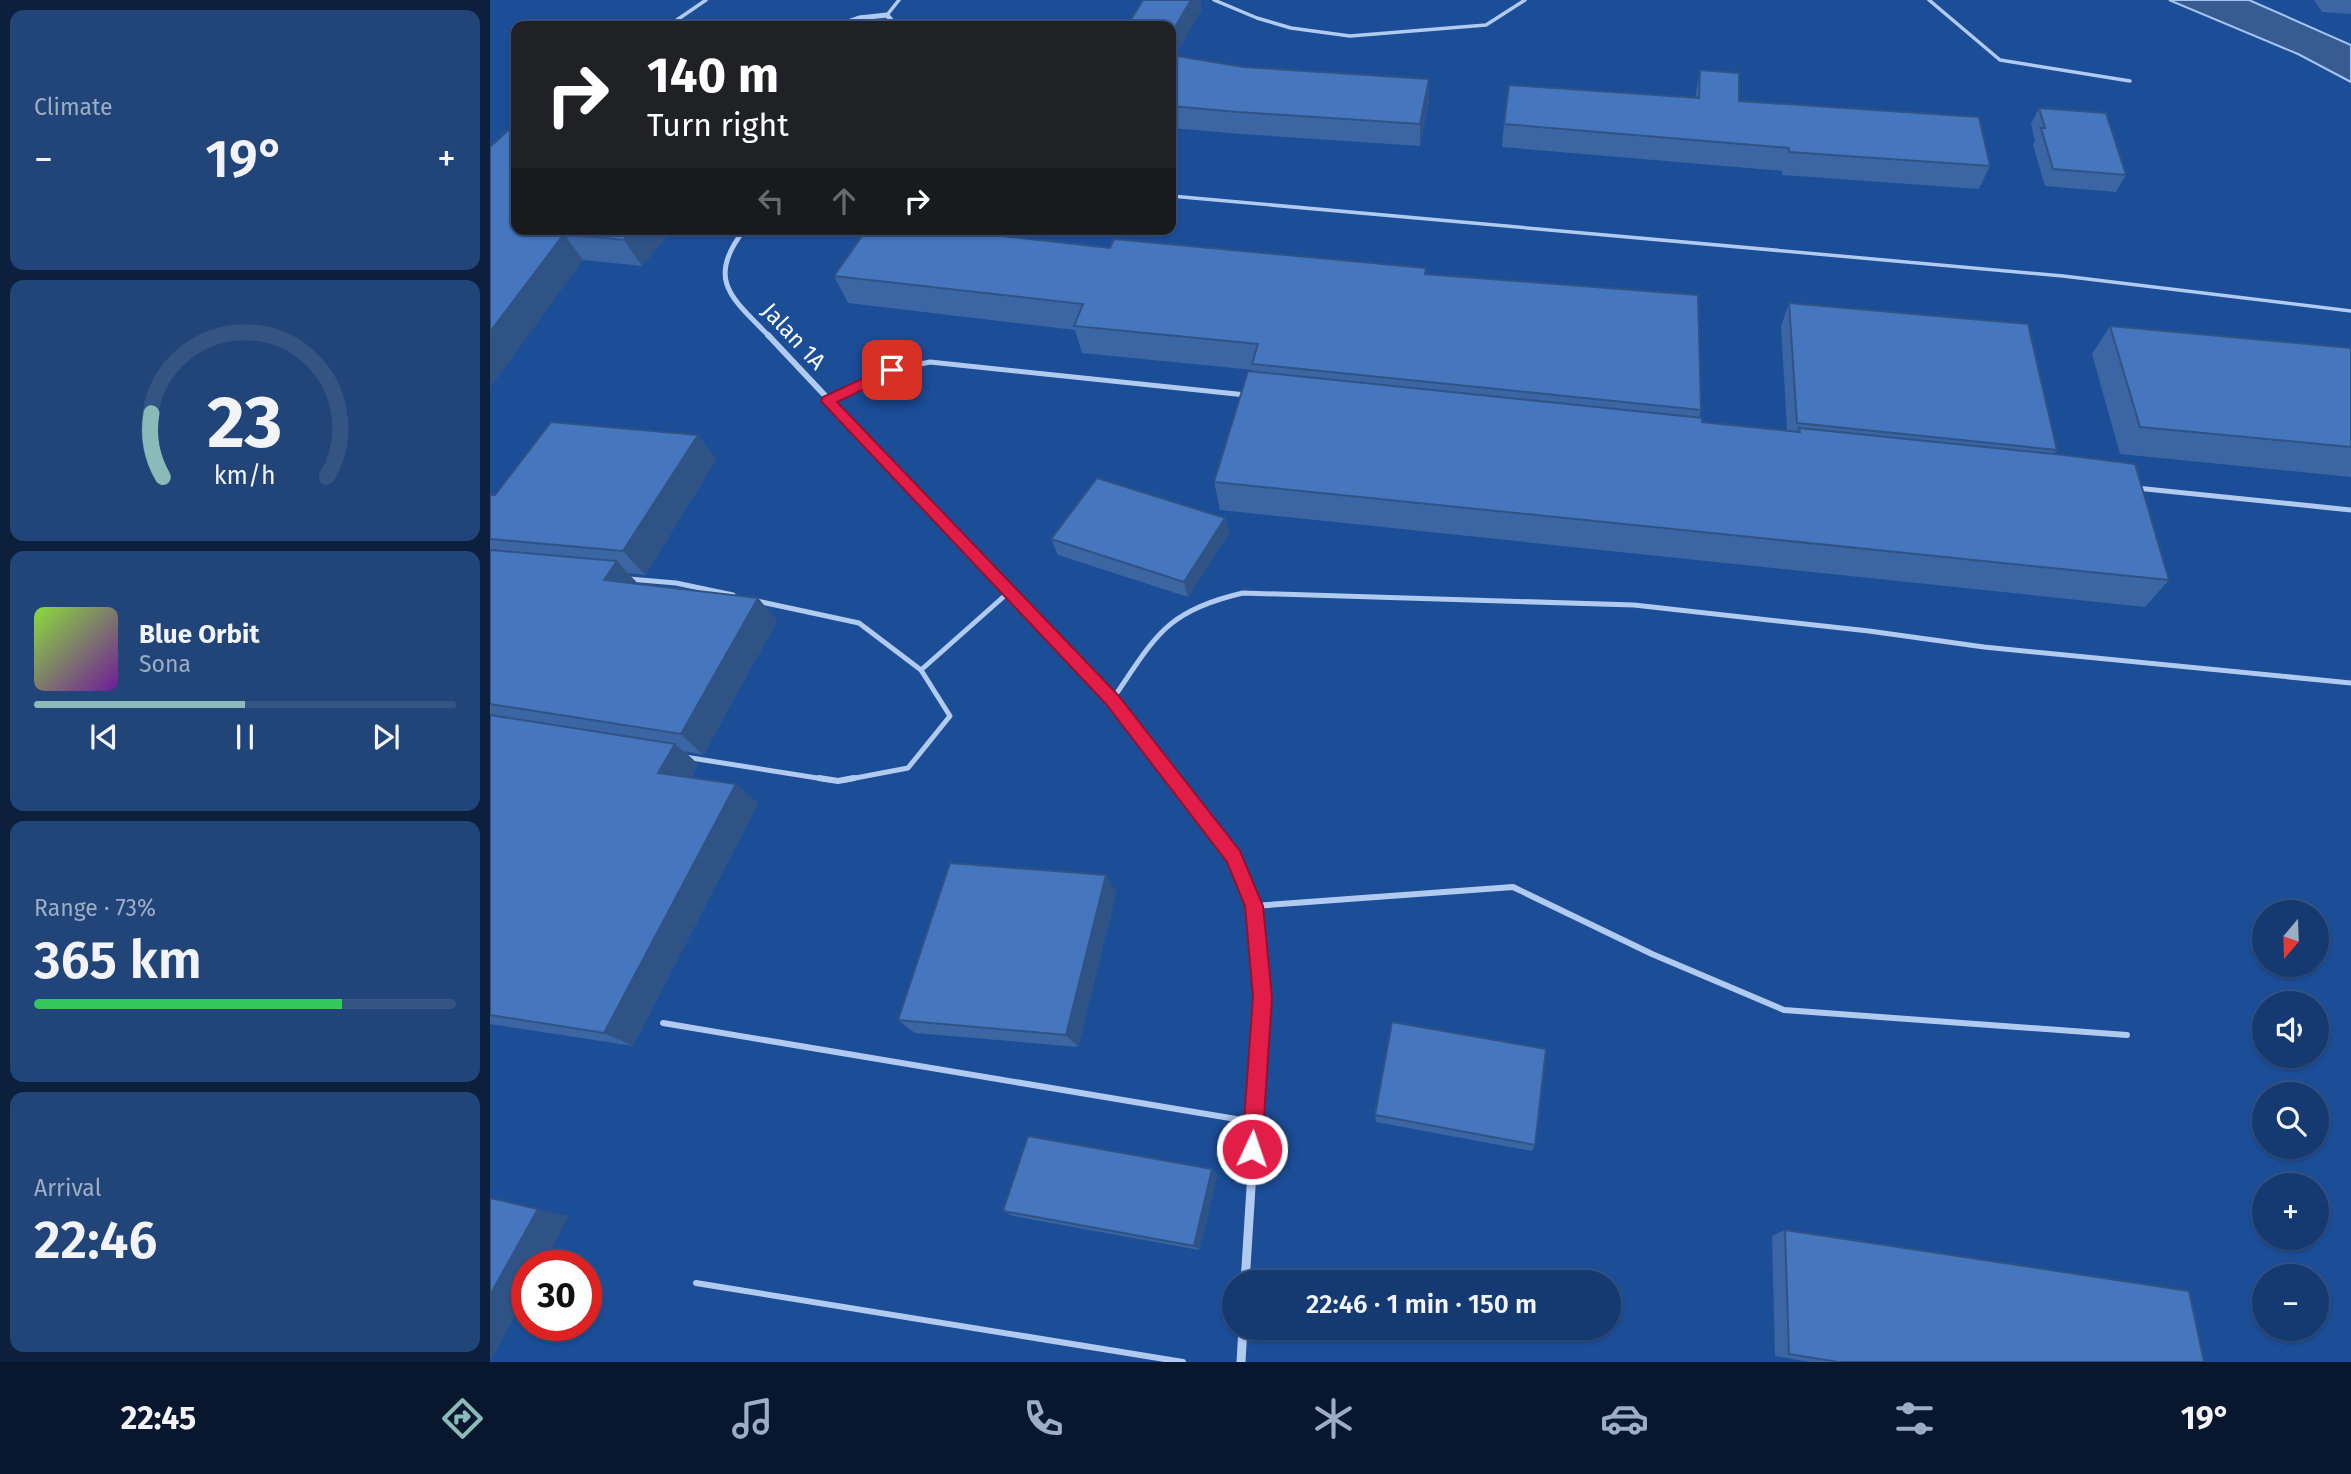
<!DOCTYPE html>
<meta charset="utf-8">
<style>
:root{--surface:#153a71;--page:#224579;--text:#f1f3f6;--muted:#9dadc3;--line:#345484;--accent:#8bbbb9}
body{margin:0;font-family:"Fira Sans",sans-serif;background:var(--page);color:var(--text);height:100vh;display:flex;flex-direction:column;font-size:26px;white-space:nowrap}
*{box-sizing:border-box;margin:0}
p{font-size:23px;color:var(--muted)}
.icon{flex:none;width:38px;height:38px;fill:none;stroke:currentColor;stroke-width:2;stroke-linecap:round;stroke-linejoin:round}
.map{position:relative;flex:1;overflow:hidden}
.sheet{display:flex;flex-direction:column;gap:10px;padding:10px;background:#0c203e;width:490px}
.sheet>*{flex:none}
.top-card{position:absolute;left:21px;top:21px;width:665px;height:214px;border-radius:14px;box-shadow:0 2px 5px #0004,0 0 0 2px var(--line);background:#202124;color:#fff;overflow:hidden}
.needle{width:46px;rotate:199deg}
.buttons{position:absolute;left:1762px;top:900px;display:grid;gap:14px}
.buttons a{display:grid;place-items:center;width:77px;height:77px;border-radius:50%;background:var(--surface);box-shadow:0 2px 5px #0004,0 0 0 2px var(--line);font-size:35px}
.speed{position:absolute;left:21px;top:1250px;display:flex;gap:14px;font-size:35px;font-weight:700;text-align:center}
.speed>*{display:grid;place-content:center;width:91px;height:91px;border-radius:50%;background:var(--surface);box-shadow:0 2px 5px #0004,0 0 0 2px var(--line);line-height:1}
.speed .limit{border:10px solid #d22;background:#fff;color:#111}
.pin{position:absolute;display:grid;place-items:center;width:60px;height:60px;color:#fff;margin:-30px;border-radius:14px;box-shadow:0 4px 10px #0006}
.me{position:absolute;width:77px;margin:-38px;rotate:3deg;stroke-linejoin:round;filter:drop-shadow(0 0 5px #0008)}
.turn{display:flex;align-items:center;gap:24px;height:147px;padding:0 21px;font-size:32px}
.turn .icon{width:91px;height:91px;stroke-width:2.5}
.turn b{display:block;font-size:49px;line-height:60px}
.lanes{display:flex;align-items:center;height:66px;padding:0 21px;background:#0003;justify-content:center;gap:35px;direction:ltr}
.lanes .off{opacity:.35}
.big{font-size:52px;font-weight:600;line-height:1.1}
.sheet .widget{flex:1;display:flex;flex-direction:column;justify-content:center;gap:10px;min-width:0;padding:0 24px;border-radius:14px;background:var(--page)}
.sheet .dial{align-items:center;gap:0}
.dial svg{height:182px;overflow:visible;fill:none;stroke:var(--line);stroke-width:7;stroke-linecap:round;text-anchor:middle}
.dial text{fill:var(--text);stroke:none}
.song{display:flex;align-items:center;gap:21px}
.cover{width:84px;height:84px;border-radius:10px;background:linear-gradient(135deg,hsl(90 70% 55%),hsl(280 70% 35%))}
.played{height:7px;border-radius:4px;background:linear-gradient(90deg,var(--accent) 50%,var(--line) 50%)}
.keys{display:flex;justify-content:space-around;direction:ltr}
.heat{display:flex;justify-content:space-between;align-items:center;font-size:38px;direction:ltr}
.charge{height:10px;border-radius:5px;background:linear-gradient(90deg,#34c759 73%,var(--line) 0)}
.trip{position:absolute;left:732px;top:1270px;width:399px;height:70px;border-radius:35px;background:var(--surface);box-shadow:0 2px 5px #0004,0 0 0 2px var(--line);font-weight:600;line-height:70px;text-align:center}
.tabs{display:flex;height:112px;justify-content:space-around;align-items:center;background:#08172d;color:var(--muted)}
.tabs .icon{width:49px;height:49px}
.tabs .active{color:var(--accent)}
.tabs b{font-size:32px;color:var(--text)}
main{display:flex;flex:1;min-height:0}
.map>svg:first-child{display:block}
.water{fill:#385b91;stroke:#a4c5f1;stroke-width:2}
.lines{fill:none;stroke-linecap:round;stroke-linejoin:round}
.service-far2{stroke:#b1cbf0;stroke-width:3.5}
.service-far1{stroke:#b1cbf0;stroke-width:5}
.service{stroke:#b1cbf0;stroke-width:6}
.minor-far2{stroke:#b1cbf0;stroke-width:5}
.minor-far1{stroke:#b1cbf0;stroke-width:6}
.minor{stroke:#b1cbf0;stroke-width:9}
.wall{fill:#3b65a3}
.shaded-wall{fill:#305385}
.building{fill:#4576be;stroke:#305385;stroke-width:2}
.route{fill:#e11d48;stroke:#92132f;stroke-width:2}
.labels{text-anchor:middle;dominant-baseline:central;stroke-width:7;stroke-linejoin:round;paint-order:stroke}
.street-label{font-size:23px;fill:#fff;stroke:#1c4d97}
</style>
<main>
<section class="sheet">
<div class="widget"><p>Climate</p>
<div class="heat"><a>−</a><b class="big">19°</b><a>+</a></div>
</div>
<div class="widget dial"><svg viewBox="0 0 100 80">
<path d="M14 69A42 42 0 1 1 86 69"/>
<path d="M14 69A42 42 0 0 1 9 41" stroke="#8bbbb9"/>
<text x="50" y="56" font-size="32" font-weight="700">23</text>
<text x="50" y="72" font-size="11">km/h</text>
</svg></div>
<div class="widget">
<div class="song"><i class="cover"></i><div><b>Blue Orbit</b><p>Sona</p></div></div>
<div class="played"></div>
<div class="keys"><svg class="icon" aria-label="previous" viewBox="0 0 24 24"><path d="M18 5L8 12l10 7zM5 5v14"/></svg><svg class="icon" aria-label="pause" viewBox="0 0 24 24"><path d="M8 5v14M16 5v14"/></svg><svg class="icon" aria-label="next" viewBox="0 0 24 24"><path d="M6 5l10 7-10 7zM19 5v14"/></svg></div>
</div>
<div class="widget"><p>Range · 73%</p><b class="big">365 km</b><div class="charge"></div></div>
<div class="widget"><p>Arrival</p><b class="big">22:46</b></div>
</section>
<div class="map">
<svg width="1861" height="1362" viewBox="0 0 1861 1362">
<rect width="100%" height="100%" fill="#1c4d97"/>
<polygon class="water" points="1679,0 1759,0 1861,45 1861,82 1808,54"/>
<g class="lines">
<g class="service-far2">
<polyline points="724,0 767,18 801,28 860,36 996,25 1035,0"/>
<polyline points="1439,0 1510,60 1640,81"/>
<polyline points="397,15 409,0"/>
<polyline points="178,26 216,0"/>
<polyline points="681,196 1573,276 1861,311"/>
</g>
<g class="service-far1">
<polyline points="338,401 402,370 440,362 756,395"/>
<polyline points="1646,488 1861,510"/>
<polyline points="139,579 186,583 243,595"/>
<polyline points="267,601 369,623 431,670 520,591"/>
<path d="M622 700C665 638 674 611 753 593L1144 605 1379 631 1494 647 1861 683"/>
<polyline points="195,757 340,780"/>
<polyline points="355,780 418,768 460,716 431,670"/>
</g>
<g class="service">
<polyline points="329,778 348,781 364,778"/>
<polyline points="764,906 1023,887 1162,954 1294,1010 1637,1035"/>
<polyline points="173,1023 764,1122"/>
<polyline points="206,1283 693,1362"/>
</g>
<g class="minor-far2">
<polyline points="346,26 369,18 397,15 406,26"/>
<path d="M255 229C214 280 243 299 280 337"/>
</g>
<polyline class="minor-far1" points="278,335 622,700 684,780"/>
<g class="minor">
<polyline points="683,778 744,857 764,906 773,997 755,1283"/>
<polyline points="751,1362 753,1328"/>
</g>
</g>
<g class="wall">
<polygon points="1824,0 1861,0 1861,14 1832,12"/>
<polygon points="712,8 685,56 939,101 930,146 751,134 681,128 681,26"/>
<polygon points="1210,70 1249,101 1500,166 1489,189 1292,175 1292,171 1012,147 1014,124 1205,98"/>
<polygon points="1549,108 1636,175 1626,192 1555,186 1543,145 1545,141 1541,124"/>
<polygon points="26,229 183,229 152,266 93,260"/>
<polygon points="620,248 936,274 1211,410 1209,417 1212,422 1297,430 1291,326 1299,303 1567,450 1564,454 1679,580 1655,607 730,510 724,482 763,372 763,370 592,353 585,330 358,303 344,276"/>
<polygon points="1620,326 1861,348 1861,477 1630,454 1602,354"/>
<polygon points="208,435 226,460 155,575 138,573 148,584 268,598 287,621 213,755 194,751 208,764 201,778 246,784 268,803 143,1046 0,1024 0,495 5,495"/>
<polygon points="735,518 739,533 698,597 568,555 561,539"/>
<polygon points="616,875 626,892 588,1047 425,1033 408,1020"/>
<polygon points="885,1115 1045,1145 1042,1151 886,1122"/>
<polygon points="727,1175 709,1250 523,1216 513,1211"/>
<polygon points="1295,1230 1714,1362 1320,1362 1285,1356 1282,1236"/>
</g>
<g class="shaded-wall">
<polygon points="701,0 711,0 712,8 681,64 681,34"/>
<polygon points="939,79 939,101 930,146 930,124"/>
<polygon points="143,229 183,229 152,266 134,240"/>
<polygon points="74,234 93,260 0,388 0,332"/>
<polygon points="208,435 226,460 155,575 133,551"/>
<polygon points="735,518 739,533 698,597 694,582"/>
<polygon points="127,561 149,585 114,580"/>
<polygon points="268,598 287,621 213,755 191,734"/>
<polygon points="185,744 208,764 192,793 168,773"/>
<polygon points="246,784 268,803 143,1046 114,1033"/>
<polygon points="616,875 626,892 588,1047 576,1035"/>
<polygon points="722,1169 727,1175 709,1250 704,1246"/>
<polygon points="48,1209 79,1216 53,1265 37,1265 37,1294 0,1362 0,1295"/>
</g>
<g class="building">
<polygon points="653,0 701,0 681,34 681,26 637,26"/>
<polygon points="681,55 754,67 939,79 930,124 748,112 681,106"/>
<polygon points="1210,70 1249,73 1249,101 1489,117 1500,166 1299,152 1299,148 1014,124 1019,85 1209,98"/>
<polygon points="1549,108 1616,113 1636,175 1563,169 1551,128 1555,128"/>
<polygon points="26,123 26,229 143,229 134,240 74,234 0,332 0,147"/>
<polygon points="377,229 448,229 620,248 624,239 936,268 935,274 1208,295 1211,410 762,364 768,344 584,326 593,304 344,276"/>
<polygon points="1299,303 1538,324 1567,450 1307,423"/>
<polygon points="1620,326 1861,348 1861,447 1650,427"/>
<polygon points="758,371 1212,418 1212,422 1310,432 1309,428 1574,455 1645,464 1679,580 724,482"/>
<polygon points="61,422 208,435 133,551 0,539 0,495 5,495"/>
<polygon points="607,478 735,518 694,582 561,539"/>
<polygon points="0,550 127,561 114,580 268,598 191,734 0,704"/>
<polygon points="0,715 185,744 168,773 246,784 114,1033 0,1015"/>
<polygon points="460,863 616,875 576,1035 408,1020"/>
<polygon points="902,1022 1056,1049 1045,1145 885,1115"/>
<polygon points="538,1136 722,1169 704,1246 513,1211"/>
<polygon points="0,1198 48,1209 0,1295"/>
<polygon points="1295,1230 1699,1291 1714,1362 1348,1362 1299,1354"/>
</g>
<polygon class="route" points="402,365 407,367 407,373 347,402 628,695 750,851 773,906 782,997 772,1149 769,1156 762,1159 755,1156 752,1149 763,997 755,906 737,862 616,704 331,401 333,397"/>
<g class="labels">
<g class="street-label">
<text transform="translate(304 336) rotate(47)">Jalan 1A</text>
</g>
</g>
</svg>
<div class="buttons">
<a><svg class="needle" viewBox="-14 -14 28 28"><path d="M0-13l5 13h-10z" fill="#e53935"/><path d="M0 13l5-13h-10z" fill="#9dadc3"/></svg></a>
<a><svg class="icon" aria-label="sound" viewBox="0 0 24 24"><path d="M4 9h4l5-4v14l-5-4H4zM17 9q2 3 0 6"/></svg></a>
<a><svg class="icon" aria-label="search" viewBox="0 0 24 24"><circle cx="10" cy="10" r="6"/><path d="M15 15l6 6"/></svg></a>
<a>+</a>
<a>−</a>
</div>
<div class="speed"><div class="limit">30</div></div>
<div class="pin" style="left:402px;top:370px;background:#d93025"><svg class="icon" aria-label="arrive" viewBox="0 0 24 24"><path d="M6 21V4h12l-3 4 3 4H6"/></svg></div>
<svg class="me" style="left:762px;top:1149px" viewBox="-20 -20 40 40"><circle r="17" fill="#e11d48" stroke="#fff" stroke-width="3"/><path d="M0-11L8 9 0 5-8 9z" fill="#fff"/></svg>
<div class="trip">22:46 · 1 min · 150 m</div>
<div class="top-card">
<div class="turn"><svg class="icon" aria-label="right" viewBox="0 0 24 24"><path d="M7 20v-9h11M14 6l5 5-5 5"/></svg><div><b>140 m</b>Turn right</div></div>
<div class="lanes"><svg class="icon off" aria-label="left" viewBox="0 0 24 24"><path d="M17 20v-9H6M10 6l-5 5 5 5"/></svg><svg class="icon off" aria-label="ahead" viewBox="0 0 24 24"><path d="M12 20V5M6 11l6-6 6 6"/></svg><svg class="icon" aria-label="right" viewBox="0 0 24 24"><path d="M7 20v-9h11M14 6l5 5-5 5"/></svg></div>
</div>
</div>
</main>
<nav class="tabs">
<b>22:45</b>
<svg class="icon active" aria-label="directions" viewBox="0 0 24 24"><path d="M12 3l9 9-9 9-9-9zM9 14v-3h6M13 9l2 2-2 2"/></svg>
<svg class="icon" aria-label="music" viewBox="0 0 24 24"><path d="M9 18V5l10-2v13"/><circle cx="6" cy="18" r="3"/><circle cx="16" cy="16" r="3"/></svg>
<svg class="icon" aria-label="phone" viewBox="0 0 24 24"><path d="M5 4h4l2 5-3 2q2 4 5 5l2-3 5 2v4C11 20 4 13 5 4z"/></svg>
<svg class="icon" aria-label="climate" viewBox="0 0 24 24"><path d="M12 3v18M4 7l16 10M4 17L20 7"/></svg>
<svg class="icon" aria-label="car" viewBox="0 0 24 24"><path d="M5 17H2v-5l4-1 3-4h7l3 4 3 1v5h-3M9 17h6M6 11h13"/><circle cx="7" cy="17" r="2"/><circle cx="17" cy="17" r="2"/></svg>
<svg class="icon" aria-label="filters" viewBox="0 0 24 24"><path d="M4 7h16M4 17h16"/><circle cx="9" cy="7" r="2"/><circle cx="15" cy="17" r="2"/></svg>
<b>19°</b>
</nav>
